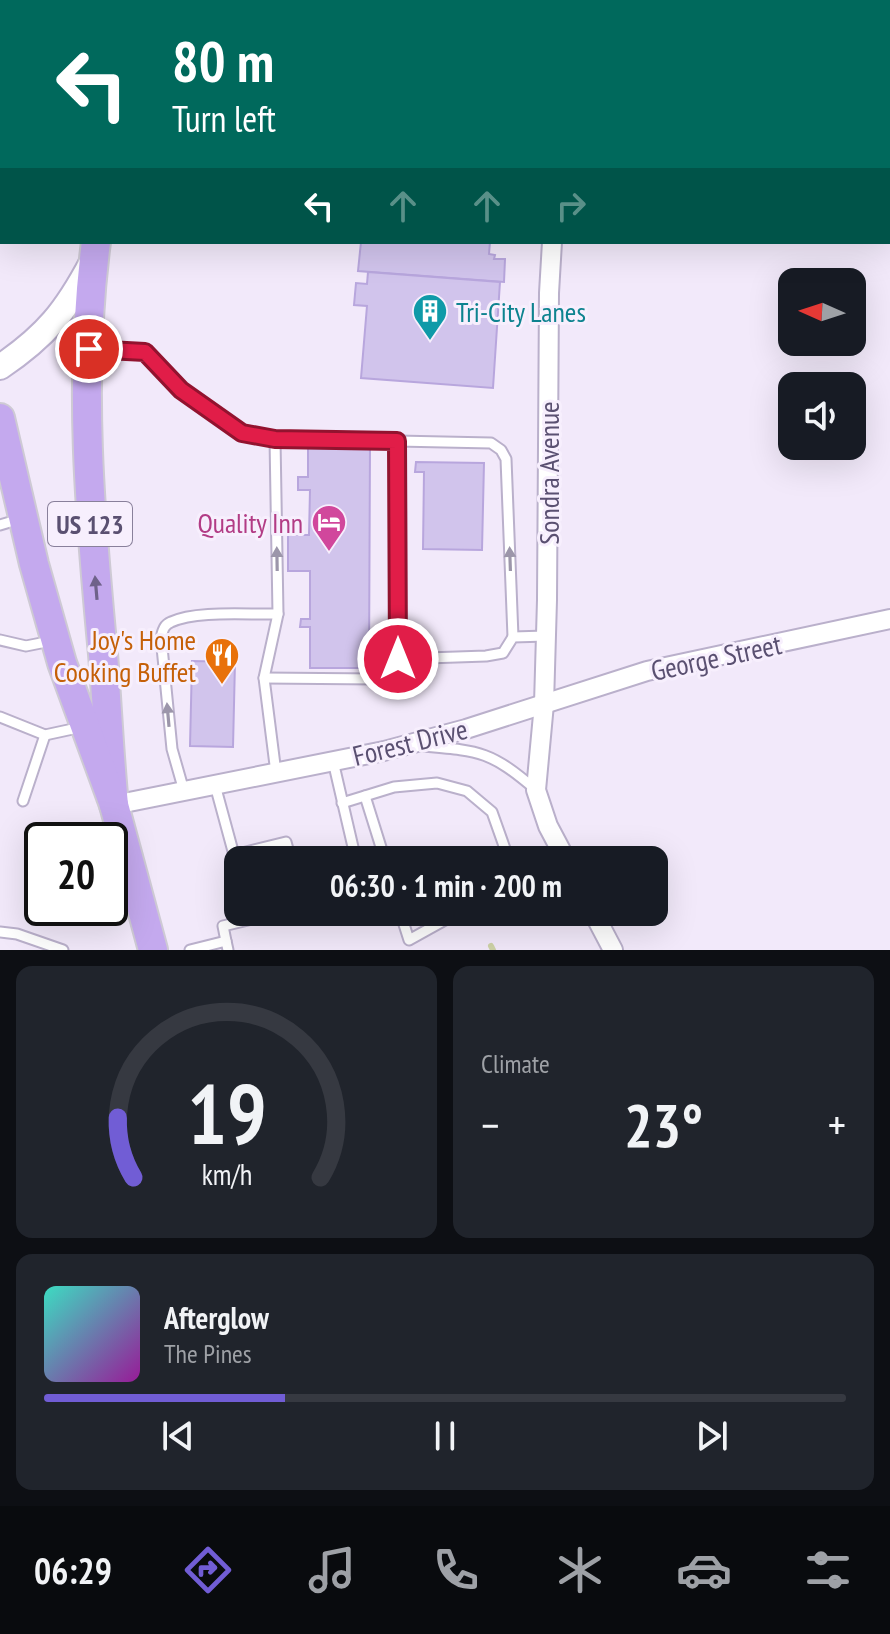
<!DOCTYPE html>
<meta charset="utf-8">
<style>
:root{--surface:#171b24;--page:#20242c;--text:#f1f3f6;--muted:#9ea1a6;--line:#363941;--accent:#715dd5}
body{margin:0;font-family:"PT Sans Narrow",sans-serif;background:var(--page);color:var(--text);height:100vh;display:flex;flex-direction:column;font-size:30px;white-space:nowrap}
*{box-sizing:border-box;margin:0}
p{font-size:26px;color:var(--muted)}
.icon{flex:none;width:44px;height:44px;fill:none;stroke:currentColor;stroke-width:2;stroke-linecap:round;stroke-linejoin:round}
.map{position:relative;height:950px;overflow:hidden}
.side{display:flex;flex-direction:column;gap:16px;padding:16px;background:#0d0f14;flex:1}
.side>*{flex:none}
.hud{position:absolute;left:0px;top:0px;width:890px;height:244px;box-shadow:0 8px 32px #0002;background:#00695c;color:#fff;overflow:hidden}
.needle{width:52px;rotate:273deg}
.controls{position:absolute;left:778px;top:268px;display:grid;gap:16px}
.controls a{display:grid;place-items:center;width:88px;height:88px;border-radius:16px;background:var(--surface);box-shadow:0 8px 32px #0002;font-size:40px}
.speed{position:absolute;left:24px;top:822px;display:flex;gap:16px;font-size:40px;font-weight:700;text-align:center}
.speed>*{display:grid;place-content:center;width:104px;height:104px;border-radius:50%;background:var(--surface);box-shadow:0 8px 32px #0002;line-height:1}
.speed .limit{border:4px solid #111;border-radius:12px;background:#fff;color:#111}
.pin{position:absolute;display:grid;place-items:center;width:68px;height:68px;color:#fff;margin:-34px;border:4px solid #fff;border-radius:50%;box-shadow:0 2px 8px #0007}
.me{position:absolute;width:88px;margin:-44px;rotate:0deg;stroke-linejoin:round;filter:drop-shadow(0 0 6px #0008)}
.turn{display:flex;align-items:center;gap:28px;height:168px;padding:0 40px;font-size:36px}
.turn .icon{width:104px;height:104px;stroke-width:2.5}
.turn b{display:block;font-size:56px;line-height:68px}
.lanes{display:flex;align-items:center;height:76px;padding:0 40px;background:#0003;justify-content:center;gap:40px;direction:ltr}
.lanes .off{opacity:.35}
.big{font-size:60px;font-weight:700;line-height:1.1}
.side .widget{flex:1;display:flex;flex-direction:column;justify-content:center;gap:12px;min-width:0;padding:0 28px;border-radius:16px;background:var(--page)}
.side .dial{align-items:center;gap:0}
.dial svg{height:208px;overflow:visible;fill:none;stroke:var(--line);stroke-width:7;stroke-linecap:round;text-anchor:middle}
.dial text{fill:var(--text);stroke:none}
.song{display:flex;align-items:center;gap:24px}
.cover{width:96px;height:96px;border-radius:12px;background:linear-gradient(135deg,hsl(170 70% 55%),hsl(300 70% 35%))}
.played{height:8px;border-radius:4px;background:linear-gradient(90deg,var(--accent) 30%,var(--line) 30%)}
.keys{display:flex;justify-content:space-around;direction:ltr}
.heat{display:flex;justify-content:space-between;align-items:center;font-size:44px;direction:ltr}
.side .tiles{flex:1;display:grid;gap:16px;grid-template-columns:1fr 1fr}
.widget:last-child{grid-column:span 2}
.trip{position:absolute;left:224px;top:846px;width:444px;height:80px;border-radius:16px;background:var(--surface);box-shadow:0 8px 32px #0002;font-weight:700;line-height:80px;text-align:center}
.menu{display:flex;height:128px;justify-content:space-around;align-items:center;background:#090b0e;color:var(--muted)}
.menu .icon{width:56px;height:56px}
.menu .current{color:var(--accent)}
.menu b{font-size:36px;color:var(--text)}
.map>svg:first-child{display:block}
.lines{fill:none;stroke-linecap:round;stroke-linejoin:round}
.stream{stroke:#ced2a7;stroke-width:6}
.building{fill:#d1c4ec;stroke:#b8a6dd;stroke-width:2}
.service-casing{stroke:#bab0cb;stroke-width:13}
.minor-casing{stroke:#bab0cb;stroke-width:22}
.secondary-casing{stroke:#bcb1cf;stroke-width:28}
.trunk-casing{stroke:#cecad4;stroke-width:32}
.service{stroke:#fff;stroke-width:9}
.minor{stroke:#fff;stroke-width:18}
.secondary{stroke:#fff;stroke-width:24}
.trunk{stroke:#c4a9ee;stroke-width:28}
.oneway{fill:#9c96aa}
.oneway2{fill:#6f628a}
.route-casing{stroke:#92132f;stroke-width:20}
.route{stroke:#e11d48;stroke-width:14}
.labels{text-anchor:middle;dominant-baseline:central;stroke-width:6;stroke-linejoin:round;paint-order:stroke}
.shield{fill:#f7effd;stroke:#89809b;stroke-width:2}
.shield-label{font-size:26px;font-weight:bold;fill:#5a5071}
.culture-label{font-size:28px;fill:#0d838f;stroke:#f7effd;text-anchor:start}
.street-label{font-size:28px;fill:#5a5071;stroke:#f7effd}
.hotel-label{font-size:28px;fill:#b23c85;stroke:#f7effd;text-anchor:end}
.food-label{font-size:28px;fill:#c56008;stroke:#f7effd;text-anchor:end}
</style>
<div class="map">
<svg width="890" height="950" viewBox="0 0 890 950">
<rect width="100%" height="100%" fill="#f2e9fa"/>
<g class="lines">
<polyline class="stream" points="491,946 493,950"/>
</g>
<g class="building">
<polygon points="361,242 490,242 489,254 495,255 494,259 505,259 504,282 358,271"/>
<polygon points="368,272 500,282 493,388 361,378 367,306 354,305 356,283 367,284"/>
<polygon points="308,443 370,444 369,668 310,668 310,627 300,627 301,619 310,619 310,571 288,571 288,535 309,535 310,490 298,490 298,477 308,477"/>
<polygon points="416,462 484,463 482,550 423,549 424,472 415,472"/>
<polygon points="192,661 235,662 233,747 190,746"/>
</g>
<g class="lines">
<g class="service-casing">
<g id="service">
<path d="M91 349 145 352 181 390 242 433 275 439 278 614C248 615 197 610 171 622 164 625 163 630 161 637L172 749 184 791"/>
<polyline points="397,441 491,443 501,450 506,459 513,637"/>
<polyline points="0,525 20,519"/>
<polyline points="0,640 26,646 51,641"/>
<polyline points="398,659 486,656 503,653 513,637 546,636"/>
<polyline points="264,678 377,679 393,674 398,659 397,441 275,439"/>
<polyline points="0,717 45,735 82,727"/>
<path d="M422 746C481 751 490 751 535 789"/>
<polyline points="333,761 356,860"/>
<polyline points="276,773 264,678 278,614"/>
<polyline points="215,785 234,855 286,842 291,860"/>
<polyline points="365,796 385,860"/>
<polyline points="23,801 45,735"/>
<polyline points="342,803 394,787 437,783 467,791 492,812 509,860"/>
<polyline points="400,912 409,940 454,915 453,912"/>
<polyline points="0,932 17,934 63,950"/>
<polyline points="226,941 223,926 282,912"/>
<polyline points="190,950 226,941 228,950"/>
</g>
</g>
<g class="minor-casing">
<g id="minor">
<polyline points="555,0 555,2"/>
<polyline points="888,163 890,163"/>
<polyline points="552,242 549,293 547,600 544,704 536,790 548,826 566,860"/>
<polyline points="114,805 384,751 466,729 647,671 890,619"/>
<polyline points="593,912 613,950"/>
</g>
</g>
<g class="secondary-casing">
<g id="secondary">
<polyline points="0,99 2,94"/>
<path d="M0 367C46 336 66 311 92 262"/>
</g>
</g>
<g class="trunk-casing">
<g id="trunk">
<polyline points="38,2 38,0"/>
<polyline points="140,2 141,0"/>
<polyline points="0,169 2,153"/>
<path d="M96 242C78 379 90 517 103 654 107 704 109 755 114 805"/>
<polyline points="0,418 34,564 62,663 114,805 153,950"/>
</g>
</g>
<use href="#service" class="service"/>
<use href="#minor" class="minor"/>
<use href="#secondary" class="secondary"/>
<use href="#trunk" class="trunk"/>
</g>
<defs><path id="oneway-solid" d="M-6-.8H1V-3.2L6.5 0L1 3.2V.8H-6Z" transform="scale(2)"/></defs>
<g class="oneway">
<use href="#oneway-solid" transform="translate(277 559) rotate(-91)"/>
<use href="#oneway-solid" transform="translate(510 559) rotate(-92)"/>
<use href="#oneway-solid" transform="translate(168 715) rotate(-95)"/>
</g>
<use class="oneway2" href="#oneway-solid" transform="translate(96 588) rotate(-95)"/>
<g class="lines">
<g class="route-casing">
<polyline id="route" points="89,349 145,352 181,390 242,433 275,439 397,441 398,659"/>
</g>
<use href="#route" class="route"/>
</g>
<defs>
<g id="building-pin" transform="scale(1.8)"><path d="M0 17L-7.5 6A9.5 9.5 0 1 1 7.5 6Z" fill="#0f9aa8" stroke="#f7effd"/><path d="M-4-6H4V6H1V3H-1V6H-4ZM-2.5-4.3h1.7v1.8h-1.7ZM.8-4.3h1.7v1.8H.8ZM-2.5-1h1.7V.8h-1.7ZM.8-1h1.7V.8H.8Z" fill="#fff"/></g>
<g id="hotel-pin" transform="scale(1.8)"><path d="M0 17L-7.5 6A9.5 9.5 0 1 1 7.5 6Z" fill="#d1479c" stroke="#f7effd"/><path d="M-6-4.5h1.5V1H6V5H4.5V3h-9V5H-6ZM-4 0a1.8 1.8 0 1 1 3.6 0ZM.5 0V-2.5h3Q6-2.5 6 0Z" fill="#fff"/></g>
<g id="restaurant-pin" transform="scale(1.8)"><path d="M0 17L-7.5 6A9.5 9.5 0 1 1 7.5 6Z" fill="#e8710a" stroke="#f7effd"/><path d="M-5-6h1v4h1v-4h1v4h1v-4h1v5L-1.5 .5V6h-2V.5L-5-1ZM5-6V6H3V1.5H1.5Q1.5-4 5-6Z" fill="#fff"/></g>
</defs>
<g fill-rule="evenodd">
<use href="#building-pin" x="430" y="311"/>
<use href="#hotel-pin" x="329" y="522"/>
<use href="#restaurant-pin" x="222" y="655"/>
</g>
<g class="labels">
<rect class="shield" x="48" y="502" width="84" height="44" rx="6"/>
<g class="shield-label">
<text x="90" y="524">US 123</text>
</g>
<g class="culture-label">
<text x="456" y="311">Tri-City Lanes</text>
</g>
<g class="street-label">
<text transform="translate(548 473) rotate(-90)">Sondra Avenue</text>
<text transform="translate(716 657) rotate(-12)">George Street</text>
<text transform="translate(410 742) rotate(-14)">Forest Drive</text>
</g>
<g class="hotel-label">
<text x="303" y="522">Quality Inn</text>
</g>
<g class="food-label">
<text x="196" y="639">Joy's Home<tspan x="196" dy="32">Cooking Buffet</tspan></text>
</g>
</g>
</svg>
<div class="controls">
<a><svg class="needle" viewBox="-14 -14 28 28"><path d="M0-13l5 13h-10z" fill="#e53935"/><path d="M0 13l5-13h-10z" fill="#9ea1a6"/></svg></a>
<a><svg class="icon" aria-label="sound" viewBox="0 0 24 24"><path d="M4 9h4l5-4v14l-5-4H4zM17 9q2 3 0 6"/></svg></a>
</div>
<div class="speed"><div class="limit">20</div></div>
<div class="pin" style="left:89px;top:349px;background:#d93025"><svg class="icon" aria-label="arrive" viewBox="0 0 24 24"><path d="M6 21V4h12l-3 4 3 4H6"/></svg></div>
<svg class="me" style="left:398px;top:659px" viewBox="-20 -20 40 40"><circle r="17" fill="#e11d48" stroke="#fff" stroke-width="3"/><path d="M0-11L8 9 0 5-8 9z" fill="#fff"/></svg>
<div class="trip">06:30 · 1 min · 200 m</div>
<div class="hud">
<div class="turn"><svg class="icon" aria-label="left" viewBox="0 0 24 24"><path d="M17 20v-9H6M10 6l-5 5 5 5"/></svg><div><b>80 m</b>Turn left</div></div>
<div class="lanes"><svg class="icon" aria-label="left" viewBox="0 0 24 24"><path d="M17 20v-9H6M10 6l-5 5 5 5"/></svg><svg class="icon off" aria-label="ahead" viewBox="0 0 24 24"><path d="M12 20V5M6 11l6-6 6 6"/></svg><svg class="icon off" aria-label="ahead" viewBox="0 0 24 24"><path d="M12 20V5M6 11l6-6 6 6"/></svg><svg class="icon off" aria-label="right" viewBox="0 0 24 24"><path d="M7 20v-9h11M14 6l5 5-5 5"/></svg></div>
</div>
</div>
<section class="side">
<div class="tiles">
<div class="widget dial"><svg viewBox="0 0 100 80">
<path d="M14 69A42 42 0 1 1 86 69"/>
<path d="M14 69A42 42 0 0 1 8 46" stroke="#715dd5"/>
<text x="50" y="56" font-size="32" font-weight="700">19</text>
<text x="50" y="72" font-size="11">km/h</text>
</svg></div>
<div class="widget"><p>Climate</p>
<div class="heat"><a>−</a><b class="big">23°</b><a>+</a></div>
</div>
<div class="widget">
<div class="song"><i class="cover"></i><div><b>Afterglow</b><p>The Pines</p></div></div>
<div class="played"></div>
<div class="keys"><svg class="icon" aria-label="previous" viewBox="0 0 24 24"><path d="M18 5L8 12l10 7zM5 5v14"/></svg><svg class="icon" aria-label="pause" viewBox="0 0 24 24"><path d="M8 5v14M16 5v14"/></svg><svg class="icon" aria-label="next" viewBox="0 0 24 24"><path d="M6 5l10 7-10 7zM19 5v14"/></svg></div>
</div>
</div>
</section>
<nav class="menu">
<b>06:29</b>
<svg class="icon current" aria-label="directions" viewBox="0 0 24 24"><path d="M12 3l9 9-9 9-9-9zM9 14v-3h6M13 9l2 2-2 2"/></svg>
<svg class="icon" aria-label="music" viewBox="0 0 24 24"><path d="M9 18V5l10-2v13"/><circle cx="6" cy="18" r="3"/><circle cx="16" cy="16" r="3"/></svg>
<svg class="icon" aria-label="phone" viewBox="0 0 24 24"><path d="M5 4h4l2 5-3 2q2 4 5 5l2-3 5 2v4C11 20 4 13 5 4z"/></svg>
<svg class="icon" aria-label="climate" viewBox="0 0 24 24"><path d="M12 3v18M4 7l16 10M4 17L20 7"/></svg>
<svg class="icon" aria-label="car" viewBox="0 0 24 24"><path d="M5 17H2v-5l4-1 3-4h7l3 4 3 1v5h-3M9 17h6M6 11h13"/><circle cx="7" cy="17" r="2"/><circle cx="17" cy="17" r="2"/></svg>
<svg class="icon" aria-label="filters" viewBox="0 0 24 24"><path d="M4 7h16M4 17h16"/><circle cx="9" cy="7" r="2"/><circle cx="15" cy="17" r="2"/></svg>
</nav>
